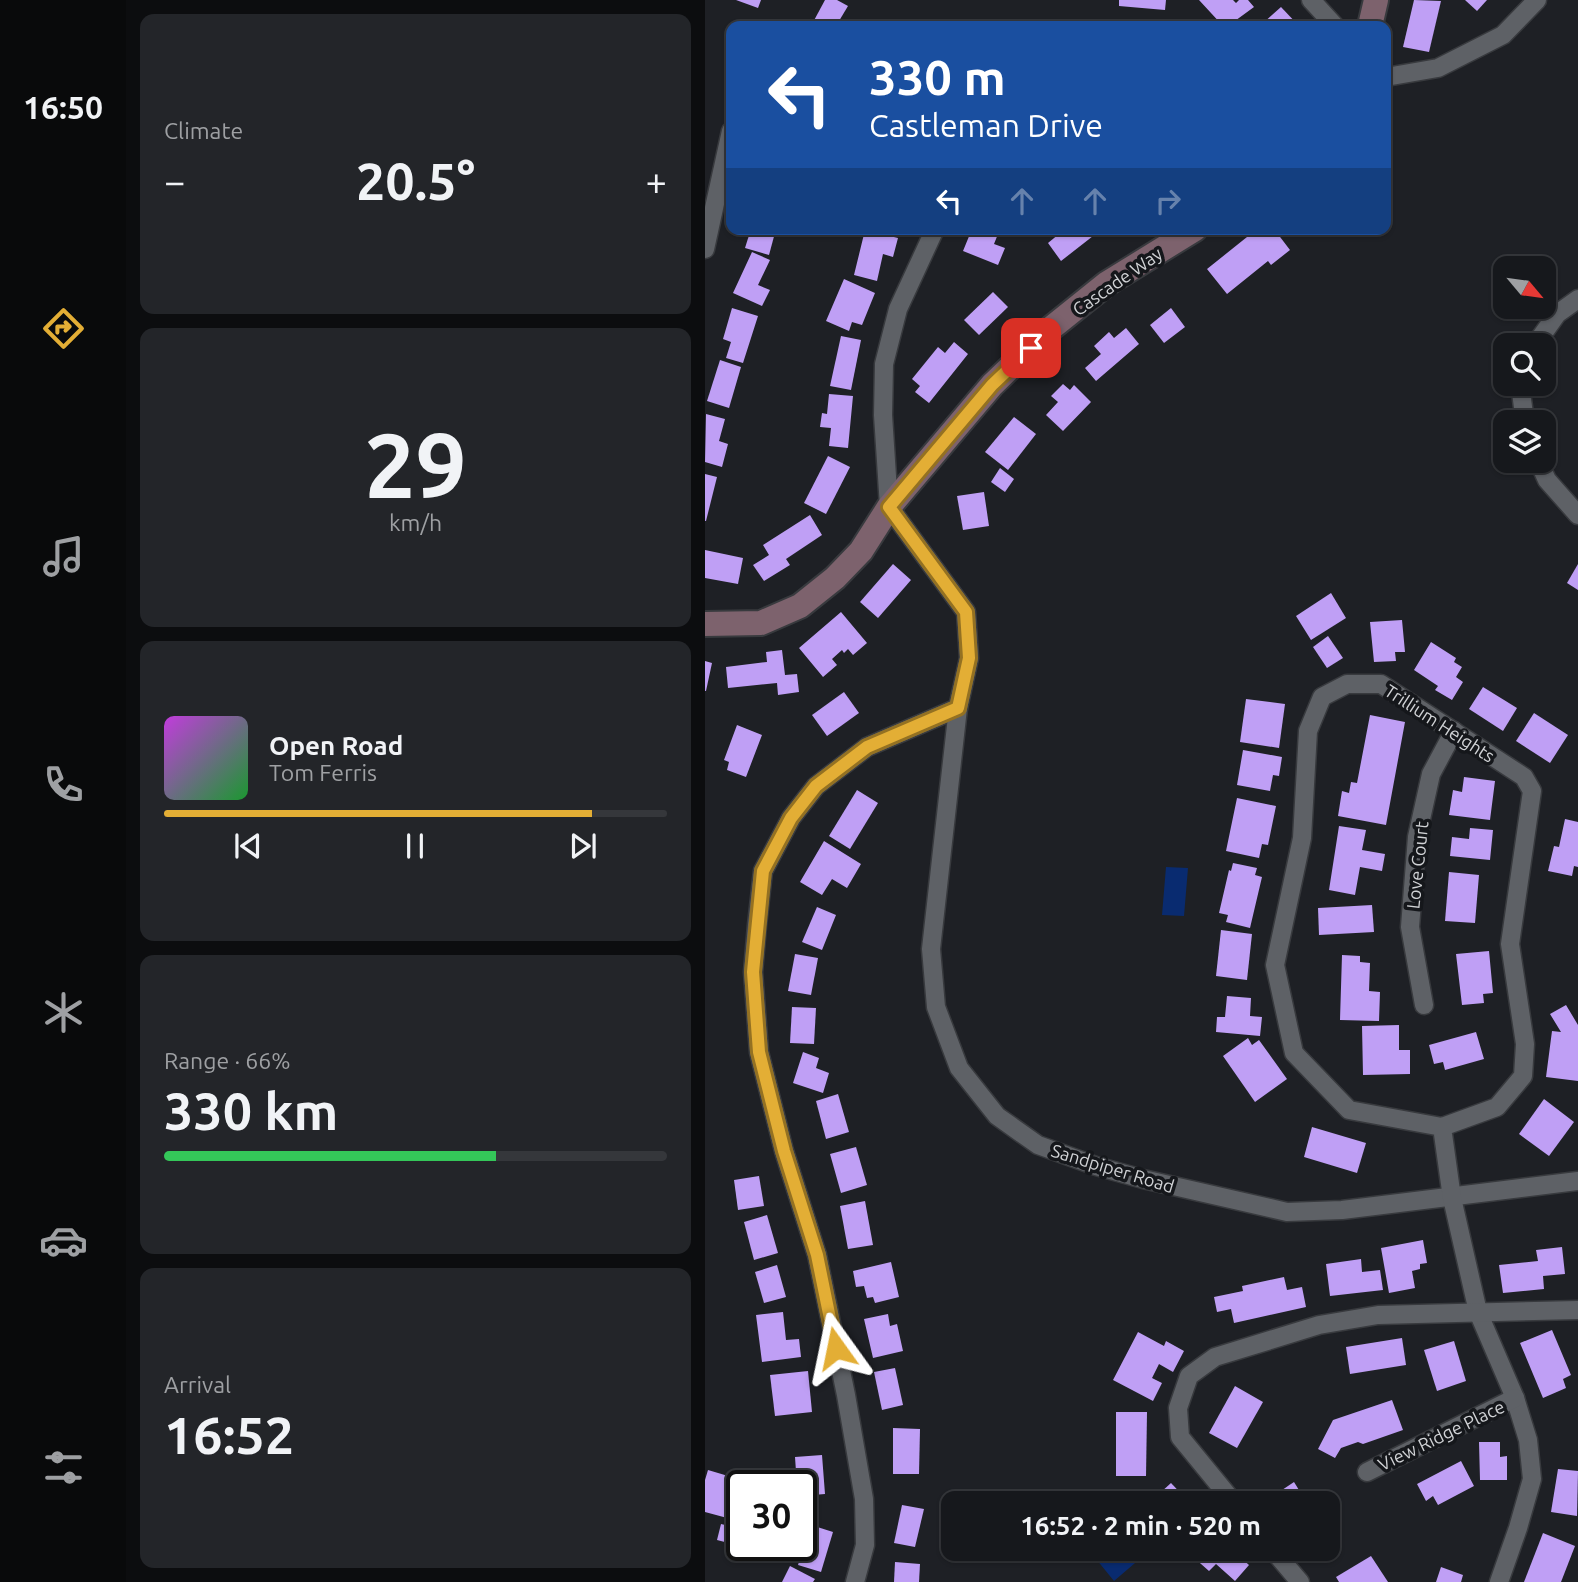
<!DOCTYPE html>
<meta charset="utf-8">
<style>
:root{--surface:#16181c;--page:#232529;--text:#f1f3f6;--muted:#9ea0a3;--line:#35373b;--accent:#e3ae35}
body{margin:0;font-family:Ubuntu,sans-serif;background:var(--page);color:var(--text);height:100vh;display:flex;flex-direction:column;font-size:26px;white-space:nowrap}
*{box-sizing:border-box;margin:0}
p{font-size:23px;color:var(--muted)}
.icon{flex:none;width:38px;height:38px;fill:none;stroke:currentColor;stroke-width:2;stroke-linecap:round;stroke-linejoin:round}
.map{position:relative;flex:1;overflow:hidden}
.side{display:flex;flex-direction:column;gap:14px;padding:14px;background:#0c0d0f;width:579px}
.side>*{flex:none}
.top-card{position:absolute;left:21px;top:21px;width:665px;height:214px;border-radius:14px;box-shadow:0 2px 5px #0004,0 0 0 2px var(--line);background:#1a4fa0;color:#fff;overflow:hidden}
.needle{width:46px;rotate:119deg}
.fabs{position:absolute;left:788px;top:256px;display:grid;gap:14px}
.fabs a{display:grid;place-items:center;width:63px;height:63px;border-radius:14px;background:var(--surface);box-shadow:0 2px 5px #0004,0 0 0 2px var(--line);font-size:35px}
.speed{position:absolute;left:21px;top:1470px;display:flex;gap:14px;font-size:35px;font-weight:700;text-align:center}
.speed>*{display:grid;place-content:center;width:91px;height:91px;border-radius:50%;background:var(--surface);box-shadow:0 2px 5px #0004,0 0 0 2px var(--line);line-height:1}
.speed .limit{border:4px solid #111;border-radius:10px;background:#fff;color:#111}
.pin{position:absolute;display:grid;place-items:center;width:60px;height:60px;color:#fff;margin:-30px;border-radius:14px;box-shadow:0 4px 10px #0006}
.me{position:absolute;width:77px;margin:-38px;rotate:348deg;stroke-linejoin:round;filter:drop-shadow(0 0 5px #0008)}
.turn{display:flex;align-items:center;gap:24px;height:147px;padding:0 28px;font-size:32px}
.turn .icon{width:91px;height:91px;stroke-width:2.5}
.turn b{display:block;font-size:49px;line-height:60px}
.lanes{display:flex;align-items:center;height:66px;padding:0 28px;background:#0003;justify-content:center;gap:35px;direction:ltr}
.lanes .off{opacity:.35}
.big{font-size:52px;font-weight:700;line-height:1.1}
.side .widget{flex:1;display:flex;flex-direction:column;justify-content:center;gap:10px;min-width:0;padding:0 24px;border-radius:14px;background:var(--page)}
.side .dial{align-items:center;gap:0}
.dial b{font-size:91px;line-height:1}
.song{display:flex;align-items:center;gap:21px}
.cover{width:84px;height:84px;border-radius:10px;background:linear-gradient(135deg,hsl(290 70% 55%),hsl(130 70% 35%))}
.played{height:7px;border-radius:4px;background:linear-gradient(90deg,var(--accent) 85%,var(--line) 85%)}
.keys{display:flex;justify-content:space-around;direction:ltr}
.heat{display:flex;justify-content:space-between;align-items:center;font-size:38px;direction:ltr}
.charge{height:10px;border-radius:5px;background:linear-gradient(90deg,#34c759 66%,var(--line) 0)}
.trip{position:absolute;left:236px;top:1491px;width:399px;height:70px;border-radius:14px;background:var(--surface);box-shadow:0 2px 5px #0004,0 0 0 2px var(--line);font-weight:700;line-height:70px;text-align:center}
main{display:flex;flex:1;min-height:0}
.menu{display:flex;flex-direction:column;width:126px;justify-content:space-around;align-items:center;background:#090a0b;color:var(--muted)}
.menu .icon{width:49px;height:49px}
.menu .active{color:var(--accent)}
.menu b{font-size:32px;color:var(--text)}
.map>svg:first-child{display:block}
.green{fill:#092b70}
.building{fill:#bf9ff5}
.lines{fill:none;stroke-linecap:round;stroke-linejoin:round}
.street-casing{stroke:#383a3e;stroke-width:21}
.secondary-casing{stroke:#383a3e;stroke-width:28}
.street{stroke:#5e6166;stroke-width:18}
.secondary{stroke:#7d626d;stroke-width:24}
.route-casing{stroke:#947122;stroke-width:18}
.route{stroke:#e3ae35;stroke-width:12}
.labels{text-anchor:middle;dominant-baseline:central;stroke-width:7;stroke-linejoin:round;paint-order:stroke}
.street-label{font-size:18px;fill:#d0d2d5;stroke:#15171b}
</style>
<main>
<nav class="menu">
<b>16:50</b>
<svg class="icon active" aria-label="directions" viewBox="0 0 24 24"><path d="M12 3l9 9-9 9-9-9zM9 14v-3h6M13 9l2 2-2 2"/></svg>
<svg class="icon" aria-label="music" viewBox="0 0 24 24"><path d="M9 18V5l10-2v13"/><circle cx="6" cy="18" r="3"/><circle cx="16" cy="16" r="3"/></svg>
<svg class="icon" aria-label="phone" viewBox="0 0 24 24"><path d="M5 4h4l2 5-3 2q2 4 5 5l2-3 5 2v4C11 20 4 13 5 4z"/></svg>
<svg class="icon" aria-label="climate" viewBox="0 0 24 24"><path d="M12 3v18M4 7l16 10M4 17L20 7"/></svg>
<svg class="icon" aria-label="car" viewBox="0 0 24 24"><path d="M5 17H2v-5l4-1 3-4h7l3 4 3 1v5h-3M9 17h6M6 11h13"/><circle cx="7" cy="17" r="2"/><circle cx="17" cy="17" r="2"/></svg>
<svg class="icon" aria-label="filters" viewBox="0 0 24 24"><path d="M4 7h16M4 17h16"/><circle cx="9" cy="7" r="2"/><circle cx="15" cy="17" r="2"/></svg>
</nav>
<section class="side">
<div class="widget"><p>Climate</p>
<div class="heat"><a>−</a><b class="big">20.5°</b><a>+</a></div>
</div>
<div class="widget dial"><b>29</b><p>km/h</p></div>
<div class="widget">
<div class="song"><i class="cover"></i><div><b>Open Road</b><p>Tom Ferris</p></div></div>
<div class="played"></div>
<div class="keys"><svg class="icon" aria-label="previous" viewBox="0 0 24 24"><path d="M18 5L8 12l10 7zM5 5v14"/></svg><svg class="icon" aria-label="pause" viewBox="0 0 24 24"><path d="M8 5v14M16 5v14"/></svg><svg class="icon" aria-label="next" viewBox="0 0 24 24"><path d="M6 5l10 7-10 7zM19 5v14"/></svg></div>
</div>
<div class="widget"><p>Range · 66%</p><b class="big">330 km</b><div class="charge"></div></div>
<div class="widget"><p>Arrival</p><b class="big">16:52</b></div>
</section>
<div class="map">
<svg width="873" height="1582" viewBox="0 0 873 1582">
<rect width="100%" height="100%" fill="#1e2025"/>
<g class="green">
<polygon points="461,867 483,868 479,916 457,915"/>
<polygon points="383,1549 431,1549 437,1557 409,1581"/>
</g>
<g class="building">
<polygon points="31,0 56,0 53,8"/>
<polygon points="120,0 132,0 143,6 131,26 106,26"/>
<polygon points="414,0 461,0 460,10 414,6"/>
<polygon points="494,0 528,0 531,3 534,0 543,0 549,7 523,26 518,26"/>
<polygon points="709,0 736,1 724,52 698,47"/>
<polygon points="760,0 782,0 772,11"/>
<polygon points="576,7 594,26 559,26 557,24"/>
<polygon points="46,229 71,229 64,255 40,248"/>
<polygon points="267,229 295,229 289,244 300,248 293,265 258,251"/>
<polygon points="360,229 397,229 356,261 343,243"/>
<polygon points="552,229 569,229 585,250 566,265 563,261 522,294 502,269"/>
<polygon points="160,230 193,238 188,257 178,254 172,281 149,275"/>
<polygon points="47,252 65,260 53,285 65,290 57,306 28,293"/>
<polygon points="139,279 170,293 157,325 147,322 144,331 121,321"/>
<polygon points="288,292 303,307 274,335 259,320"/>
<polygon points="27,308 53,316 38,363 21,358 26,342 18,339"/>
<polygon points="466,308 480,327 459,343 445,325"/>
<polygon points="421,328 434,344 391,381 380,368 396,354 389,346 404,332 409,338"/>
<polygon points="136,336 156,340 146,390 125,386"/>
<polygon points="249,342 263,354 224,403 210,392 215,386 207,379 233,347 240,353"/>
<polygon points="15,360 36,367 24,408 2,401"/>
<polygon points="358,384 365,390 369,385 386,402 358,431 341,415 353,402 346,396"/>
<polygon points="124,394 148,396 143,448 124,446 126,428 115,427 117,413 122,414"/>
<polygon points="1,414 20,419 14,441 23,444 17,467 0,462"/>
<polygon points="309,417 331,434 303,470 280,452"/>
<polygon points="123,456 145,467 121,514 99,503"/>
<polygon points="295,468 309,479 300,492 286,482"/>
<polygon points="0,474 12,477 1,521 0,521"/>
<polygon points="279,492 284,526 258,530 252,496"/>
<polygon points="105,515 117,535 81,559 85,565 59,581 48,565 64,555 58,545"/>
<polygon points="0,550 38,558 33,584 0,578"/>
<polygon points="188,564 206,580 173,618 155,602"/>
<polygon points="873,564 873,590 862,583"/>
<polygon points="626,593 641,618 606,640 591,616"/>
<polygon points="136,612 162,643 148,655 143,649 139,653 137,650 127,659 132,665 118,677 94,648"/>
<polygon points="697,620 700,652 690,652 691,661 669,662 665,622"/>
<polygon points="623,636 638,658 622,668 608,647"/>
<polygon points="726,642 751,658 749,662 757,667 751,677 758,682 747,700 730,690 733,686 709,670"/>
<polygon points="77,650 80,675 92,674 94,692 73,695 72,683 23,688 21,667 62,662 61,652"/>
<polygon points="0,661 7,663 1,691 0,691"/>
<polygon points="778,687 812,708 798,731 764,709"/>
<polygon points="139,692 154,713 122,736 107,715"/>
<polygon points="541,699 580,704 574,748 535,742"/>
<polygon points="829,713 863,735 845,763 811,741"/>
<polygon points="665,715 700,722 681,825 633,816 637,791 644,793 646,782 652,783"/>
<polygon points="32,725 57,735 41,777 22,770 24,762 19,760"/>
<polygon points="538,750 577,757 574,776 568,775 565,791 532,785"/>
<polygon points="759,777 790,781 785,820 744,815 748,790 757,792"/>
<polygon points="152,790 173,803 145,849 124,836"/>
<polygon points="532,798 571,806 563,845 557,844 554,858 521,851"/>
<polygon points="860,819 873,822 873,867 869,866 867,876 843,871 849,846 854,847"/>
<polygon points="634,826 661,830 657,850 680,854 677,871 655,867 650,895 624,890"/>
<polygon points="765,828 788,830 785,860 745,856 747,837 764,839"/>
<polygon points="119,841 156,864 142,888 127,879 117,895 95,882"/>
<polygon points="528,863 552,868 550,875 557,877 545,928 521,922 523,915 514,913 524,870 526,871"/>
<polygon points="744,872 774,875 770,923 740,921"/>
<polygon points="667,905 669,932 614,935 613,908"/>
<polygon points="112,907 131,915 117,950 97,942"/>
<polygon points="516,930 547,934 542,980 511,976"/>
<polygon points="784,951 788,993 778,994 779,1003 757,1005 751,954"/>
<polygon points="90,954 113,958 106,995 83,991"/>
<polygon points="637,955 655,956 655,962 665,963 664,991 675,992 674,1021 635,1020"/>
<polygon points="522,996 546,998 545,1016 557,1017 555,1036 511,1032 512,1017 520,1017"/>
<polygon points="861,1005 873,1025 873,1081 841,1077 847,1031 856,1032 845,1014"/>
<polygon points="87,1007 111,1008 109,1044 85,1043"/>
<polygon points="694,1025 694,1050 705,1050 705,1074 658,1075 657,1026"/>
<polygon points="771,1032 779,1059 740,1070 738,1062 729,1064 724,1045"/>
<polygon points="543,1038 547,1045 554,1040 582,1079 550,1102 518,1056"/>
<polygon points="98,1052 114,1058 111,1068 124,1073 118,1093 88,1083"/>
<polygon points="133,1094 144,1132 121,1139 111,1101"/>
<polygon points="839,1099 869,1122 844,1156 814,1134"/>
<polygon points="607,1127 661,1143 652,1173 599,1157"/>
<polygon points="151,1147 162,1185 136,1193 125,1154"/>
<polygon points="54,1176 59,1206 33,1210 29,1180"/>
<polygon points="160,1201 168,1245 143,1249 135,1206"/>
<polygon points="62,1215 73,1253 49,1260 39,1222"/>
<polygon points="718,1240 722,1263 715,1264 715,1269 707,1271 710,1288 684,1293 676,1248"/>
<polygon points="857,1247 860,1274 838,1276 839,1289 798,1293 794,1265 833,1261 831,1250"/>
<polygon points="656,1259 657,1272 675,1270 678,1290 625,1296 621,1264"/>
<polygon points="186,1262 194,1297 170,1303 168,1297 162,1298 159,1286 151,1287 148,1271"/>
<polygon points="72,1265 81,1297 59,1303 50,1272"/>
<polygon points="579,1277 582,1290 597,1287 601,1307 529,1323 526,1309 512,1312 509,1297 538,1291 537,1286"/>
<polygon points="78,1312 81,1340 94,1339 96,1357 57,1362 51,1315"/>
<polygon points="183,1314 185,1326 192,1324 198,1351 168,1358 159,1319"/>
<polygon points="847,1330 866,1375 858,1379 861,1388 838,1398 815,1343"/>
<polygon points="433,1332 459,1346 461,1341 479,1351 468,1372 454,1364 447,1378 457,1383 448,1401 408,1380"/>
<polygon points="697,1338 701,1365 645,1374 641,1347"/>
<polygon points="749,1341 761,1381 732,1391 719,1350"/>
<polygon points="190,1368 198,1405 177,1410 169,1372"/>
<polygon points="103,1371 107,1412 70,1416 65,1375"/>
<polygon points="530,1386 558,1402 532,1448 504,1433"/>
<polygon points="687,1400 698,1430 658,1444 653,1442 636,1448 630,1458 613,1449 628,1420"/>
<polygon points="411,1412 442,1412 441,1476 411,1476"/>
<polygon points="188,1428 215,1429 214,1474 188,1474"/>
<polygon points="774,1442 795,1442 795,1457 802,1456 802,1480 775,1480"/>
<polygon points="117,1455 120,1494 96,1496 96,1486 92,1486 90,1457"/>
<polygon points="756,1461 769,1486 733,1505 728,1496 721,1501 712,1484"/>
<polygon points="853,1469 873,1471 872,1516 846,1512"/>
<polygon points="3,1470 50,1484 49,1486 37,1486 37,1522 0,1512 0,1480"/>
<polygon points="589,1482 602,1503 568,1503 565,1498"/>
<polygon points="466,1483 485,1503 444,1503"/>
<polygon points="197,1505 219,1509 210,1547 189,1543"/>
<polygon points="623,1512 631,1516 623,1533"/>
<polygon points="16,1524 37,1529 35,1546 12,1540"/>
<polygon points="106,1525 128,1532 116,1572 93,1565"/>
<polygon points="838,1533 870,1546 856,1582 819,1582"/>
<polygon points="479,1549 526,1549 544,1565 530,1581 511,1564 504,1571"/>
<polygon points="666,1556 683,1582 634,1582 631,1577"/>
<polygon points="190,1562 215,1564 214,1582 189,1582"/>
<polygon points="85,1566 110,1579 108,1582 77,1582"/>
<polygon points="736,1567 758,1575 756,1582 731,1582"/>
</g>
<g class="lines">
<g class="street-casing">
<g id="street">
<polyline points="606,0 630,26"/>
<polyline points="681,77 733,68 798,35 832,0"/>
<polyline points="0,249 26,131"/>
<polyline points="830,345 852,314 873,299"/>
<polyline points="818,383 816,392 820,422"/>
<polyline points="833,460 842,480 873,515"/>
<polyline points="253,708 226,949 231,1007 254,1068 292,1116 333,1145 391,1166 438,1179 582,1212 637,1210 873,1181"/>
<polyline points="719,1005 705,927 712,837 726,774 749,731"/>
<polyline points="737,1127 644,1110 589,1053 570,965 597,838 603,731 617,697 642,684 676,684 819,777 827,791 805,944 820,1044 818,1076 792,1107 737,1127 747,1198 773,1312 810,1398 823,1440 827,1479 813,1528 794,1582"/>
<polyline points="662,1472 810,1398"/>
<polyline points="529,1503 475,1437 473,1408 484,1376 510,1357 614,1325 673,1315 873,1310"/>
<polyline points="567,1549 595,1582"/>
<polyline points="150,1582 160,1545 159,1499 141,1395 112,1255 79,1151 54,1052 48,972 52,925 58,871 86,818 111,786 162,747 253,708 264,658 261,612 184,507 178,415 179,364 193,309 230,229"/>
</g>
</g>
<g class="secondary-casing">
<g id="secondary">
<polyline points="665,26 671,0"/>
<polyline points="0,624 56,623 95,606 130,578 156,551 184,507 287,385 345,329 401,284 490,229"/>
</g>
</g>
<use href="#street" class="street"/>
<use href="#secondary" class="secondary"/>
</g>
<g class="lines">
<g class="route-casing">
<polyline id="route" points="131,1348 112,1255 79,1151 54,1052 48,972 58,871 86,818 111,786 162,747 253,708 264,658 261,612 184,507 287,385 326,348"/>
</g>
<use href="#route" class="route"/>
</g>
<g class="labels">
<g class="street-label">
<text transform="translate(412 281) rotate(-35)">Cascade Way</text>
<text transform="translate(735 723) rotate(33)">Trillium Heights</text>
<text transform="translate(712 865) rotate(-84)">Love Court</text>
<text transform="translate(408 1168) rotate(17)">Sandpiper Road</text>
<text transform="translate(736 1435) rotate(-26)">View Ridge Place</text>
</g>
</g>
</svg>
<div class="fabs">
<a><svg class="needle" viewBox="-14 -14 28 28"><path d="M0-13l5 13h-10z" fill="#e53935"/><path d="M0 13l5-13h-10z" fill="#9ea0a3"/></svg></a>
<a><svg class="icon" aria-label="search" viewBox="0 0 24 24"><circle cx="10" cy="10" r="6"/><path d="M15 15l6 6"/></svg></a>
<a><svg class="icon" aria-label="layers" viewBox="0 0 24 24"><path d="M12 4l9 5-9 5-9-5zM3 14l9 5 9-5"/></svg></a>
</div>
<div class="speed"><div class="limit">30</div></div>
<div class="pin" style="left:326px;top:348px;background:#d93025"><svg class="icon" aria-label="arrive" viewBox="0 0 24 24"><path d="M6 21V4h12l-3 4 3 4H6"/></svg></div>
<svg class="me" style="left:131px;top:1348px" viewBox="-20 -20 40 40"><path d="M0-17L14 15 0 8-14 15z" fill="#e3ae35" stroke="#fff" stroke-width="4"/></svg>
<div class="trip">16:52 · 2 min · 520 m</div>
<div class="top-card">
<div class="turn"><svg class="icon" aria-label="left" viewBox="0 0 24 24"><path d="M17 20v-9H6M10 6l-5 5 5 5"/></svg><div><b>330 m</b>Castleman Drive</div></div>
<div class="lanes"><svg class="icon" aria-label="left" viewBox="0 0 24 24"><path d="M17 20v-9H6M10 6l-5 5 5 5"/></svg><svg class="icon off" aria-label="ahead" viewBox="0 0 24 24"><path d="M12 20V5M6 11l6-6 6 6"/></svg><svg class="icon off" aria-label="ahead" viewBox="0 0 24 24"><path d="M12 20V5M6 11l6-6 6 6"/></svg><svg class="icon off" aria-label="right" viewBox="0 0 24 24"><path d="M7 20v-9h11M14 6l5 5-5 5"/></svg></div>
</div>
</div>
</main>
